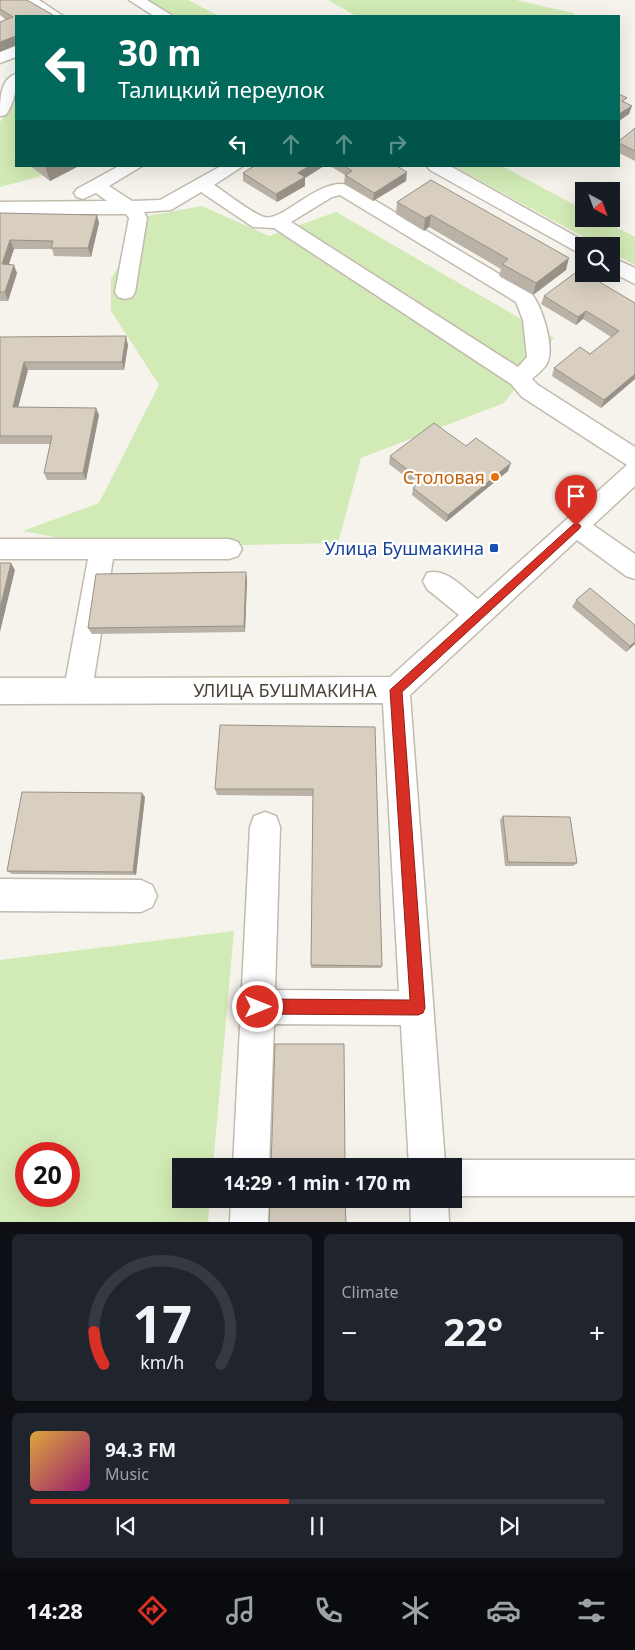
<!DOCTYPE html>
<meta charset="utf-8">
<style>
:root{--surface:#171b24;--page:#20242c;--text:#f1f3f6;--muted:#9ea1a6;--line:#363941;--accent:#d93025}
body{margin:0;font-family:"Noto Sans",sans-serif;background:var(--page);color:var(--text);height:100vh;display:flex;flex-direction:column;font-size:19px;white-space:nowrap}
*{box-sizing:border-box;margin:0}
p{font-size:16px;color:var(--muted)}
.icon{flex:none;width:28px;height:28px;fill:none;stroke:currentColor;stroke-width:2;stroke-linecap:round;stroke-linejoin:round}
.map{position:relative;height:1222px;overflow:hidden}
.side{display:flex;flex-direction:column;gap:12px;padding:12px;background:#0d0f14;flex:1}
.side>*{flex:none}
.guide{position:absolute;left:15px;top:15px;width:605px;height:152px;border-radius:0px;box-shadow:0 5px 20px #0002;background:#00695c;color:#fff;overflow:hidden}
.needle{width:32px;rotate:139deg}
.tools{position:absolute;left:575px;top:182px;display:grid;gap:10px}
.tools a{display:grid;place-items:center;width:45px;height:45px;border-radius:0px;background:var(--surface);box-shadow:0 5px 20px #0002;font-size:25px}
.speed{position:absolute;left:15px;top:1142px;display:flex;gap:10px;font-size:25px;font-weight:700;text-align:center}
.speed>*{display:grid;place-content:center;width:65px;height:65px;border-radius:50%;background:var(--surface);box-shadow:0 5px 20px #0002;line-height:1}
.speed .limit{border:8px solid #d22;background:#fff;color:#111}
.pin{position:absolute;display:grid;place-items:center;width:42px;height:42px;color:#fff;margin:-51px -21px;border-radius:50% 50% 50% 0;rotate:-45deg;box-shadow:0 0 5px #0007}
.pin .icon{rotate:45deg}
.me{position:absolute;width:55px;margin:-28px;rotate:90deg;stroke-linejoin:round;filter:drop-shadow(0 0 4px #0008)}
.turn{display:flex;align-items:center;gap:18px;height:105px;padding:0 20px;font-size:22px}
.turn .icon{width:65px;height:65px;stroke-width:2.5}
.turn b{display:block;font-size:35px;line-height:42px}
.lanes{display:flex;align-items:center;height:48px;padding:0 20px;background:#0003;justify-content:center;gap:25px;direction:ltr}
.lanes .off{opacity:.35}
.big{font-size:38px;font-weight:700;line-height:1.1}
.side .widget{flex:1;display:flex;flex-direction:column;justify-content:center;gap:8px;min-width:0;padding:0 18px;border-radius:8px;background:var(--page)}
.side .dial{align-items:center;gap:0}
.dial svg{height:130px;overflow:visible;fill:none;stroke:var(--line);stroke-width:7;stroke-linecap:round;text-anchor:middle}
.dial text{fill:var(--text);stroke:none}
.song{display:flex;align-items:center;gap:15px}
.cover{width:60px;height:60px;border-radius:8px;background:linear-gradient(135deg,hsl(40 70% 55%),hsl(320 70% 35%))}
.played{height:5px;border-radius:2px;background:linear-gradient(90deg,var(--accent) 45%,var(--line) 45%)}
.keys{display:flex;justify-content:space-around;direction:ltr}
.heat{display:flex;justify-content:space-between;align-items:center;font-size:28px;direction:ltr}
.side .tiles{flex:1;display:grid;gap:12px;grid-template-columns:1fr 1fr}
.widget:last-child{grid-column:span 2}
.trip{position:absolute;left:172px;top:1158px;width:290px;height:50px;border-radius:0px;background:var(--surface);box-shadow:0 5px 20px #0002;font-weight:700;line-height:50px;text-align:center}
.menu{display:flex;height:80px;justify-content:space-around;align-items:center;background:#090b0e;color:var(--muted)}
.menu .icon{width:35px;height:35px}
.menu .active{color:var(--accent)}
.menu b{font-size:22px;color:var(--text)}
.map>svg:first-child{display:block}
.green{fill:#d2eab5;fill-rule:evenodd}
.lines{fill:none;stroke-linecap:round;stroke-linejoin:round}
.minor-casing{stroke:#c2bbae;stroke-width:3}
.minor{fill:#fff;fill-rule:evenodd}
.wall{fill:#bab2a6}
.shaded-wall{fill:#979187}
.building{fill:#d8cfc1;stroke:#979187}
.route{fill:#d93025;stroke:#8d1f18}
.food-dot{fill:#e8710a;stroke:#fff;stroke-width:2}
.transit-dot{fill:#1a4fb4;stroke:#fff;stroke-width:2}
.labels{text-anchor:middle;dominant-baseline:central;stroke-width:4.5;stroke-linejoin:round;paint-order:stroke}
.food-label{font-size:18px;fill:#c56008;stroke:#fff;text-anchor:end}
.transit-label{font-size:18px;fill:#164399;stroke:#fff;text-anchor:end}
.street-label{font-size:18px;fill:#4b4439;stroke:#fff}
</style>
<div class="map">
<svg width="635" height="1223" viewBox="0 0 635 1223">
<rect width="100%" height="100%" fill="#f6f3ec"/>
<g class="green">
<polygon points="148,0 188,0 219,16 177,16"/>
<polygon points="328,0 516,0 573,13 575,16 356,16"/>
<polygon points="16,98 16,166 32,166 42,176 0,187 0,122"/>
<polygon points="453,166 502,166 584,210 584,219 601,219 635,237 635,265 611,252 611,246 600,246"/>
<polygon points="202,206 269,236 336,212 554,338 504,403 361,458 338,543 111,548 23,531 99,503 159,385 111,311 111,279 148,216"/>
<path d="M234 931 213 1166H181V1199H210L208 1222H0V960ZM26 1154H69V1196H26Z"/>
</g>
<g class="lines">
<g class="minor-casing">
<g id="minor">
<polygon points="21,0 39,0 63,16 45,16"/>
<polygon points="129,0 147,0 173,16 154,16"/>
<polygon points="16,46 16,57 0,63 0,52"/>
<path d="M16 74C17 88 14 103 6 115L0 116C0 99 0 79 16 74Z"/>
<path d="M119 166H142L109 186 132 201 160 200 221 166H243L214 185C225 192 253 214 264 217 284 222 318 177 349 185L531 293C542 306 554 345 548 361 546 368 537 374 532 379L538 385 635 447V486L593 525 635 554V579L626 576 577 540 410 695 445 1163 454 1160H635V1196H454V1166H409L401 1025 274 1024 269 1166H233L250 827 254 816 265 812 276 816 280 827 275 990 399 991 383 703 0 704V678H66L88 559H0V539H229L238 542 242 549 238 556 229 559H113L94 678 390 677 459 615 427 589 423 581 427 573C446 567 463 588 478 599L627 465 522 397 511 384 274 228 253 227 201 192 171 210 144 212 147 218 135 292 132 297 125 299 118 297 115 292 129 218 126 214H0V202L107 201 96 193 83 199 77 197 74 193 77 189ZM340 195 516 302 523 320 527 357 518 367 291 222 332 197Z"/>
<polygon points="427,166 450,166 593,246 584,246 584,254 577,252 430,170"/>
<polygon points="611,257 635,268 635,284 611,272"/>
<polygon points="0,879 141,880 152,885 157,896 152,907 141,912 0,911"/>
<polygon points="231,1199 269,1199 268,1223 230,1223"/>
<polygon points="410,1199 448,1199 449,1223 411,1223"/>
</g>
</g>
<use href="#minor" class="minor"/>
</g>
<g class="wall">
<polygon points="0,0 16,16 16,45 0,52 0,22 6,20 0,15"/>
<polygon points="635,128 635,161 619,153 619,141"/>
<polygon points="30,166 79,166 50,181"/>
<polygon points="254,166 324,166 305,178 305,186 277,202 243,181 243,173"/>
<polygon points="330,166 397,166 406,181 373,201 344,184 345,175"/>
<polygon points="431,180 566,270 533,295 499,276 501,269 429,227 424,231 396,214 397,202"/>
<polygon points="0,213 99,223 91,257 54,256 52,249 14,249 8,264 17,273 8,301 0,301"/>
<polygon points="544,296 635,303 635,379 601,408 552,376 554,368 590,354 611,337 583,319 576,325 541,304"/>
<polygon points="0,337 128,345 124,370 28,370 18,407 99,415 86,480 47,480 44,473 50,444 0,444"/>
<polygon points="466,446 508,471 446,522 412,495 413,488 416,485 389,464 390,456"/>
<polygon points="247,579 245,632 92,634 88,628"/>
<polygon points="576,600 635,644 626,652 572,607"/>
<polygon points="375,727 382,966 381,968 311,968 313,796 217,795 215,789"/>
<polygon points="145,797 136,875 12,874 7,871"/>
<polygon points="503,816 577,863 573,866 505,866 500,820"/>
</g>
<g class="shaded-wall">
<polygon points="16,36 16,45 0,52 0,42"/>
<polygon points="632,106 629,114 619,121 619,114"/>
<polygon points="45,166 79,166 50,181"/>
<polygon points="309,166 324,166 305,178 305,186 277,202 276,194 298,173"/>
<polygon points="407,172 406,181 373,201 374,193"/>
<polygon points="97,215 99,223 91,257 88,248"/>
<polygon points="431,215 429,227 424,231 425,218"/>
<polygon points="10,240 14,249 6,273 2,264"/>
<polygon points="569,258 566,270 533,295 536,283"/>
<polygon points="14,265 17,273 8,301 5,292"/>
<polygon points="586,311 583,319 576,325 578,317"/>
<polygon points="126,336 128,345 124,370 122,362"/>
<polygon points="24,362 28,370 16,415 13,407"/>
<polygon points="635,374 635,379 601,408 604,400"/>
<polygon points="96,408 99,415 86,480 83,473"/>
<polygon points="511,463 508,471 446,522 448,515"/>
<polygon points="11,563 15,570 0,632 0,608"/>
<polygon points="246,572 247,579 245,632 244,626"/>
<polygon points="635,642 635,644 626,652 630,646"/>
<polygon points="142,793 145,797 136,875 133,872"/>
</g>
<g class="building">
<polygon points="0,0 27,0 53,15 51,16 16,16 16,36 0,42 0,22 13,17 0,9"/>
<polygon points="619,94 627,98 622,101 632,106 619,114"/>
<polygon points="635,128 635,151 619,143 619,141"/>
<polygon points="254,166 309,166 298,173 305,177 276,194 243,173"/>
<polygon points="345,166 397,166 407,172 374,193 345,175 352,171"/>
<polygon points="431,180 569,258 536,283 502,264 508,259 431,215 425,218 397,202"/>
<polygon points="0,213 97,215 88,248 51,248 53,241 10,240 2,264 14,265 5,292 0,292"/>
<polygon points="579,270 584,273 584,274 586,274 635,303 635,374 604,400 554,368 580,347 590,354 619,331 586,311 578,317 544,296"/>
<polygon points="126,336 122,362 24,362 13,407 96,408 83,473 44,473 52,436 0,436 0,337"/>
<polygon points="434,423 466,446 476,438 511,463 448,515 413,488 422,481 390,456"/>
<polygon points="0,563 11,563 0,608"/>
<polygon points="246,572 244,626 88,628 96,574"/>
<polygon points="590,588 635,625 635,642 630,646 576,600"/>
<polygon points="220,725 375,727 382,966 311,965 313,789 215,789"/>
<polygon points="22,792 142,793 133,872 7,871"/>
<polygon points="503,816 570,817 577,863 508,862"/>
<polygon points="275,1044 344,1044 345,1166 271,1166"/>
<polygon points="270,1199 345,1199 346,1223 269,1223"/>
</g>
<polygon class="route" points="576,522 581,526 579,529 402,692 425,1008 423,1013 418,1015 258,1014 253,1012 251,1007 253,1001 258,999 410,1000 390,690"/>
<circle class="food-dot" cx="495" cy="477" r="5"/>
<rect class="transit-dot" x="489" y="543" width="10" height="10" rx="2.5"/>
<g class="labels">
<g class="food-label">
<text x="485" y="477">Столовая</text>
</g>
<g class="transit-label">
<text x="484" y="548">Улица Бушмакина</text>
</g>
<g class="street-label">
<text x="285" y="690">УЛИЦА БУШМАКИНА</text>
</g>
</g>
</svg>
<div class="tools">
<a><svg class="needle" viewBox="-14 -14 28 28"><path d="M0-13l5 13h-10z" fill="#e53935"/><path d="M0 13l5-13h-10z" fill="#9ea1a6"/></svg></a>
<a><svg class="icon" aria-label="search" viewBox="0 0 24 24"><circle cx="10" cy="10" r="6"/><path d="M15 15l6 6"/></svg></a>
</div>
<div class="speed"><div class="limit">20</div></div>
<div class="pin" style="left:576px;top:526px;background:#d93025"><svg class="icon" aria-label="arrive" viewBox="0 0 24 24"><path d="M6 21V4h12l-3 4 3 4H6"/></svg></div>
<svg class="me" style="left:258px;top:1007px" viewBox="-20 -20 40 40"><circle r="17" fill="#d93025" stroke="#fff" stroke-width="3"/><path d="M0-11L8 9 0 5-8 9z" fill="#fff"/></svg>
<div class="trip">14:29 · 1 min · 170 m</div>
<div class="guide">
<div class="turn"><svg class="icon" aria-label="left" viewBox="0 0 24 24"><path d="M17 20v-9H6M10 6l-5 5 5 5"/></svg><div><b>30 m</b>Талицкий переулок</div></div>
<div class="lanes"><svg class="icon" aria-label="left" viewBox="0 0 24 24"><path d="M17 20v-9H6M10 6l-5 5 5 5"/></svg><svg class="icon off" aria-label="ahead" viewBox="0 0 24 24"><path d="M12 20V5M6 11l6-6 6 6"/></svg><svg class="icon off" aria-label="ahead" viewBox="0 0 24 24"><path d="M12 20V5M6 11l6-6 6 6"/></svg><svg class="icon off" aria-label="right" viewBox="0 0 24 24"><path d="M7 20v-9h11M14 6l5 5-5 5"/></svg></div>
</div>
</div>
<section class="side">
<div class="tiles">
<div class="widget dial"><svg viewBox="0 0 100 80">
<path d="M14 69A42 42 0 1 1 86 69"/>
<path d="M14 69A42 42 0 0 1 8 49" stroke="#d93025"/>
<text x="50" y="56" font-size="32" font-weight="700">17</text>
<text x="50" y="72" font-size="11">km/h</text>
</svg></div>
<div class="widget"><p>Climate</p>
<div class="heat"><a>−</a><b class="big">22°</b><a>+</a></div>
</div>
<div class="widget">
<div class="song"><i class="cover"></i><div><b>94.3 FM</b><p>Music</p></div></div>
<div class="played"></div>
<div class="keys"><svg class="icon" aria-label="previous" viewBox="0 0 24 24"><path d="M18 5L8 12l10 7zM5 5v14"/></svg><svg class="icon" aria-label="pause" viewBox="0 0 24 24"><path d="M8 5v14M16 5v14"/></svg><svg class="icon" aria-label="next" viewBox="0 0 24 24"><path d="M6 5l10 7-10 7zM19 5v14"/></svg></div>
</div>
</div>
</section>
<nav class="menu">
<b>14:28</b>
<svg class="icon active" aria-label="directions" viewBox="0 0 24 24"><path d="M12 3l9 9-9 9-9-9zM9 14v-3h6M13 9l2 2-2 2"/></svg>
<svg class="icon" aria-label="music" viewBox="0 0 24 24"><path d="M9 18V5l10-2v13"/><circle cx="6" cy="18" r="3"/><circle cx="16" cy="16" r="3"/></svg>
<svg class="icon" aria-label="phone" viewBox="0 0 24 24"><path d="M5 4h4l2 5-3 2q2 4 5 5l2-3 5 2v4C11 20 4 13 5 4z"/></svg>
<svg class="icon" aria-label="climate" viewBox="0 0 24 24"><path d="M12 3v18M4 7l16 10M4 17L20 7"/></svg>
<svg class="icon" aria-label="car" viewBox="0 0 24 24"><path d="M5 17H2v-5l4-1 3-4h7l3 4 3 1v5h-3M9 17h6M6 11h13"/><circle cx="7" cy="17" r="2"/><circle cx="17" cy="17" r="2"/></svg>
<svg class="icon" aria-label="filters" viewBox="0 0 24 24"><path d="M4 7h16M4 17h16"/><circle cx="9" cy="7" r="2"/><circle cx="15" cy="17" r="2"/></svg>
</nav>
